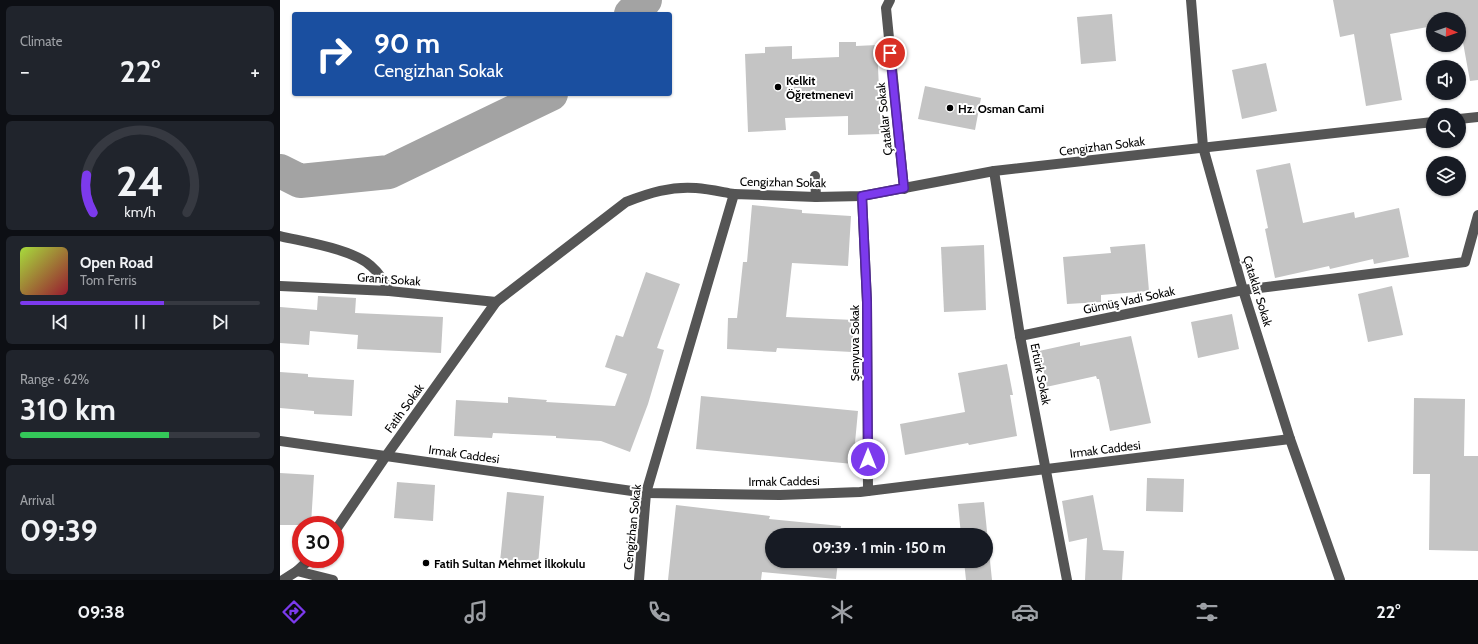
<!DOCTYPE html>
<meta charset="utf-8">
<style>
:root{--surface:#171b24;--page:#20242c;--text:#f1f3f6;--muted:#9ea1a6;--line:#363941;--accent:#7c3aed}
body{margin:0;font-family:Cabin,sans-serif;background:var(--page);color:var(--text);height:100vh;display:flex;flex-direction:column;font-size:15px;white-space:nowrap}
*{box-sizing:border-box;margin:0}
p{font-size:13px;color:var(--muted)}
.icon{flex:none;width:22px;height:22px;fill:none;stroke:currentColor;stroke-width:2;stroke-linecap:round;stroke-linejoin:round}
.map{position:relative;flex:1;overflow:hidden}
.drawer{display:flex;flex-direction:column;gap:6px;padding:6px;background:#0d0f14;width:280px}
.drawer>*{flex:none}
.guide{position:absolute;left:12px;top:12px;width:380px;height:84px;border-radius:4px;box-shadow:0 1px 3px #0004;background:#1a4fa0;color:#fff;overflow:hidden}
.needle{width:26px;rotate:92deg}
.controls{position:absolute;left:1146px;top:12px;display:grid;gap:8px}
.controls a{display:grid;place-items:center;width:40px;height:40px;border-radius:50%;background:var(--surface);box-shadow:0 1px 3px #0004;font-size:20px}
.speed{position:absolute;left:12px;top:516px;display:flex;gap:8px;font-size:20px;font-weight:700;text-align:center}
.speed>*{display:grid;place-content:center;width:52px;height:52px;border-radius:50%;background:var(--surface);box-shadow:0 1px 3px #0004;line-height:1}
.speed .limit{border:6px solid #d22;background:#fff;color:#111}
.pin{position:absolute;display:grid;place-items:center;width:34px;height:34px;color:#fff;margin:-17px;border:2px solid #fff;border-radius:50%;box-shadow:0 1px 4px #0007}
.me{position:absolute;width:44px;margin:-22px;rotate:0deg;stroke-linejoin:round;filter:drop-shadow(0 0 3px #0008)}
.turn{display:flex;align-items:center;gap:14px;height:84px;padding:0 16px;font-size:18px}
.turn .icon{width:52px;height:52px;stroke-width:2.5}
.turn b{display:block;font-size:28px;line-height:34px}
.big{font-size:30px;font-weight:800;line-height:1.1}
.drawer .card{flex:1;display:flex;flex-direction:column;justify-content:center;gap:6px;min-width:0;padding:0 14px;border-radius:6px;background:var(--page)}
.drawer .dial{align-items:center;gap:0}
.dial svg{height:104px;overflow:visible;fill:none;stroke:var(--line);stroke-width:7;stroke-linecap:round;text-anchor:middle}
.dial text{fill:var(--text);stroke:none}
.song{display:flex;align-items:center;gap:12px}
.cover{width:48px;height:48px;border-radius:6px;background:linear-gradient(135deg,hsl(80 70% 55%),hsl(350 70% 35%))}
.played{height:4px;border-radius:2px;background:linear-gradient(90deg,var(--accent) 60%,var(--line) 60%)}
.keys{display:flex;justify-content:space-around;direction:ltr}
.heat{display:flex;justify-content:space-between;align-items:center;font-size:22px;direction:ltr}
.charge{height:6px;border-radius:3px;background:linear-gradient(90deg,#34c759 62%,var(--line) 0)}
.trip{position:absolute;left:485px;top:528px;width:228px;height:40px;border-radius:20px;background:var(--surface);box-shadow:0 1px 3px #0004;font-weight:800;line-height:40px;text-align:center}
.menu{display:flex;height:64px;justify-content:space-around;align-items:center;background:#090b0e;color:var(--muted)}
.menu .icon{width:28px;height:28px}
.menu .on{color:var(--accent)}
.menu b{font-size:18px;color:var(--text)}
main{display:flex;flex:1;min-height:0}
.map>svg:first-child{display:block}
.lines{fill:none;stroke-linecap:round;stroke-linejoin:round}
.river{stroke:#a3a3a3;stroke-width:34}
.building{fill:#c4c4c4}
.minor{stroke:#555;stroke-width:10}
.route-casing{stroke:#51269a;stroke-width:10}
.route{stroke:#7c3aed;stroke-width:7}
.poi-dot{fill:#000;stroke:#fff;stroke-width:1.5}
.labels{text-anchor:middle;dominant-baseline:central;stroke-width:4;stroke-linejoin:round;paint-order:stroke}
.poi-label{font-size:12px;font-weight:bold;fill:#000;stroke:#fff;text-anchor:start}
.street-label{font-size:12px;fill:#000;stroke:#fff}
</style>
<main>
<section class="drawer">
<div class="card"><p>Climate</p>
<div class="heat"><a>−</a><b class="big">22°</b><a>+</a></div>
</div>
<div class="card dial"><svg viewBox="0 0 100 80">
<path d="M14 69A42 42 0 1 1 86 69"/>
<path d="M14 69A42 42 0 0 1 9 40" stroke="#7c3aed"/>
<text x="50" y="56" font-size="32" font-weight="700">24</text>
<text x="50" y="72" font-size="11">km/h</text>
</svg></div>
<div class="card">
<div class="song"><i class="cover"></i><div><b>Open Road</b><p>Tom Ferris</p></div></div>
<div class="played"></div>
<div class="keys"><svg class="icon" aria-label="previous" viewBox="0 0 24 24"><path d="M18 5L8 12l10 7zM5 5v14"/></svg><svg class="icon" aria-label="pause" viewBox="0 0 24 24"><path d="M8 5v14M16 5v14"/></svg><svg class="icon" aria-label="next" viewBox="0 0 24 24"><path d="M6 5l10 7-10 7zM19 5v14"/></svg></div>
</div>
<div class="card"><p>Range · 62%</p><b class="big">310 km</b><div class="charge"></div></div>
<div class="card"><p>Arrival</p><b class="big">09:39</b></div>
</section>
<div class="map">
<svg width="1198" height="580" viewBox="0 0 1198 580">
<rect width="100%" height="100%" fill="#fff"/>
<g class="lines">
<g class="river">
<polyline points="351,14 365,0"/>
<polyline points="0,171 20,181 109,172 271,94"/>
</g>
</g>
<g class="building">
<polygon points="1053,0 1198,0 1198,80 1190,81 1180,26 1179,26 1179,19 1153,19 1153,26 1110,34 1122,100 1086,106 1074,34 1060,37"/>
<polygon points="832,14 836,61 801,64 797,17"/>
<polygon points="559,42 576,42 576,46 597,45 601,134 568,135 568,116 505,118 506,130 468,132 465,54 485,53 485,47 512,46 512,59 559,57"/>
<polygon points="986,63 997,111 962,119 952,70"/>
<polygon points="645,86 701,98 695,130 638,119"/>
<polygon points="1010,163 1023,223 1074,212 1075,218 1119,208 1129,257 1094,264 1093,259 1050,269 1049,266 995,278 985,229 988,228 976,170"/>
<polygon points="472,205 522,210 522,213 571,216 568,266 512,263 506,317 574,320 572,352 497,348 496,352 447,349 448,318 457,318 463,262 467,262"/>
<polygon points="865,244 869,291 821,295 821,302 787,304 783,257 831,253 830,247"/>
<polygon points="704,245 706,310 664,312 661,247"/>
<polygon points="366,272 400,284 377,348 384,350 368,404 350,452 321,441 276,438 276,436 213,433 212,438 174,436 176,400 228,403 228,397 267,400 266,402 335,406 347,374 325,367 336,335 343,337"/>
<polygon points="1112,286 1123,335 1088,342 1078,294"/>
<polygon points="38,296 76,298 75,313 163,317 161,353 77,349 78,335 30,331 29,345 0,343 0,307 37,310"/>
<polygon points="952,314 959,349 918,358 911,322"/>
<polygon points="851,336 871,423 830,431 819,379 817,379 816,376 766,387 759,351 800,342 800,346"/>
<polygon points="727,364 733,395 730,395 737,436 689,445 688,443 625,455 620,424 685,412 678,373"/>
<polygon points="0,372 28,374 28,377 74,380 72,416 34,414 34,411 0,408"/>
<polygon points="421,396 578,411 573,464 416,449"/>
<polygon points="1134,398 1185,399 1184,456 1198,456 1198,551 1149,550 1150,474 1133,474"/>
<polygon points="0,473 34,475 31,525 0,525"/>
<polygon points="867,478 904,479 903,512 866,511"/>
<polygon points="117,482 155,485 153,521 114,518"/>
<polygon points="227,492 264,496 258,565 220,562"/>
<polygon points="813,495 823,550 844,551 842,580 805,580 807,538 789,542 782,501"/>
<polygon points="704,502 712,580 686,580 684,561 706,561 706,535 681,535 678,504"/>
<polygon points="396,505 490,516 489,519 561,526 560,535 492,535 492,561 558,561 556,579 482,572 481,580 388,580"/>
</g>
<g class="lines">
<g class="minor">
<polyline points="610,0 606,8 624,189"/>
<polyline points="911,0 923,147 963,290 1010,439 1060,580"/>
<polyline points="1179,119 1198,117"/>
<polyline points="714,171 740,336 787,580"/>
<polyline points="535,176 536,197"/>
<polyline points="582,196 587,302 588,491"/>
<path d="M0 236C25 242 73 249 91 266 99 273 105 282 109 291"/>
<polyline points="0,286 109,291 216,302"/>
<polyline points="740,336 963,290 1185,262 1198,215"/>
<polyline points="0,441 366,493 500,495 580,492 1010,439"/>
<path d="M55 531 106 456 216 302 346 202C369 193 391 186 416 188 429 189 442 192 454 194"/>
<polyline points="17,571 53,580"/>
<polyline points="3,580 17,571 30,559"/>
<polyline points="359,580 366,493 454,194 536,197 582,196 714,171 1153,122"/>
</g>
</g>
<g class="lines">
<g class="route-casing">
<polyline id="route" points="588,459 587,302 582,196 624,188 610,53"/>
</g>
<use href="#route" class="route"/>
</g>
<g class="poi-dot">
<circle cx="498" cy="87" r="4"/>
<circle cx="670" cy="108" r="4"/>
<circle cx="146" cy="563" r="4"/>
</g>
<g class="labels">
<g class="poi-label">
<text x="506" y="80">Kelkit<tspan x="506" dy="14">Öğretmenevi</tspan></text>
<text x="678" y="108">Hz. Osman Cami</text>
<text x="154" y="563">Fatih Sultan Mehmet İlkokulu</text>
</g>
<g class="street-label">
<text transform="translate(604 119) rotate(-96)">Çataklar Sokak</text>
<text transform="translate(822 146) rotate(-7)">Cengizhan Sokak</text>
<text transform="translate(503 182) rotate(1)">Cengizhan Sokak</text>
<text transform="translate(109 279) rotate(4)">Granit Sokak</text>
<text transform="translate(978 291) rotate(73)">Çataklar Sokak</text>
<text transform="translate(849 300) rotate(-12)">Gümüş Vadi Sokak</text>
<text transform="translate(574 343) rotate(-90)">Şenyuva Sokak</text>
<text transform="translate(761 374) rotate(79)">Ertürk Sokak</text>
<text transform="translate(124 408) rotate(-54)">Fatih Sokak</text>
<text transform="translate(825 449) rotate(-7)">Irmak Caddesi</text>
<text transform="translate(184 454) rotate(8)">Irmak Caddesi</text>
<text transform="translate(504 481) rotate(-1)">Irmak Caddesi</text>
<text transform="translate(352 527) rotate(-84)">Cengizhan Sokak</text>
</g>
</g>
</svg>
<div class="controls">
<a><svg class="needle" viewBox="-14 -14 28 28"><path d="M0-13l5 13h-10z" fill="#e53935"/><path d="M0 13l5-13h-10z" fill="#9ea1a6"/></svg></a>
<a><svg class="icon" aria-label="sound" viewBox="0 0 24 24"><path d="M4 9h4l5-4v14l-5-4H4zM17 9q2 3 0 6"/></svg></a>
<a><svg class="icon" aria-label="search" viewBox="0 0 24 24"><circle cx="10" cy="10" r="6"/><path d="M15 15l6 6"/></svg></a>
<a><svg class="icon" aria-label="layers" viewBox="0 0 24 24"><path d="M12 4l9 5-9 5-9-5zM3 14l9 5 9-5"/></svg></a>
</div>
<div class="speed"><div class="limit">30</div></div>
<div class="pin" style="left:610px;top:53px;background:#d93025"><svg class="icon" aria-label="arrive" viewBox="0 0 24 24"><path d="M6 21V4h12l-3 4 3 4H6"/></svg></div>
<svg class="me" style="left:588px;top:459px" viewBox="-20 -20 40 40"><circle r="17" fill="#7c3aed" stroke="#fff" stroke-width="3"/><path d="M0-11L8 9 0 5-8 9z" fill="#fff"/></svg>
<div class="trip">09:39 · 1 min · 150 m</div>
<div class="guide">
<div class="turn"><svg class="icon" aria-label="right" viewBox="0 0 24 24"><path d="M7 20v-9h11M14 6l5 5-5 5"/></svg><div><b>90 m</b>Cengizhan Sokak</div></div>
</div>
</div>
</main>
<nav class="menu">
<b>09:38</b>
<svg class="icon on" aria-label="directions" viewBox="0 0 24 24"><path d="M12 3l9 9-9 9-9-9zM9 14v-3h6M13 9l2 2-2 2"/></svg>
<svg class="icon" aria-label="music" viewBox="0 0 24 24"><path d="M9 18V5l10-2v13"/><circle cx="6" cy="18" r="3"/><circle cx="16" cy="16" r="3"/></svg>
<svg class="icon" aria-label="phone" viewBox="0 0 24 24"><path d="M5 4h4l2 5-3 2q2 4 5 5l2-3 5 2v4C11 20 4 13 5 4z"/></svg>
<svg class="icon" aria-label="climate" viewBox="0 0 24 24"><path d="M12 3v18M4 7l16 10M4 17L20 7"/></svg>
<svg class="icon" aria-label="car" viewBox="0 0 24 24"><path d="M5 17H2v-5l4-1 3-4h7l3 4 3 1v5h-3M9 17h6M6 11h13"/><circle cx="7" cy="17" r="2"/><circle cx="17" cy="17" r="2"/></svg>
<svg class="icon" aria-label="filters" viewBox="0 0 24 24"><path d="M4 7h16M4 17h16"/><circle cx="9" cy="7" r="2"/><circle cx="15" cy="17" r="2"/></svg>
<b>22°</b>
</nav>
